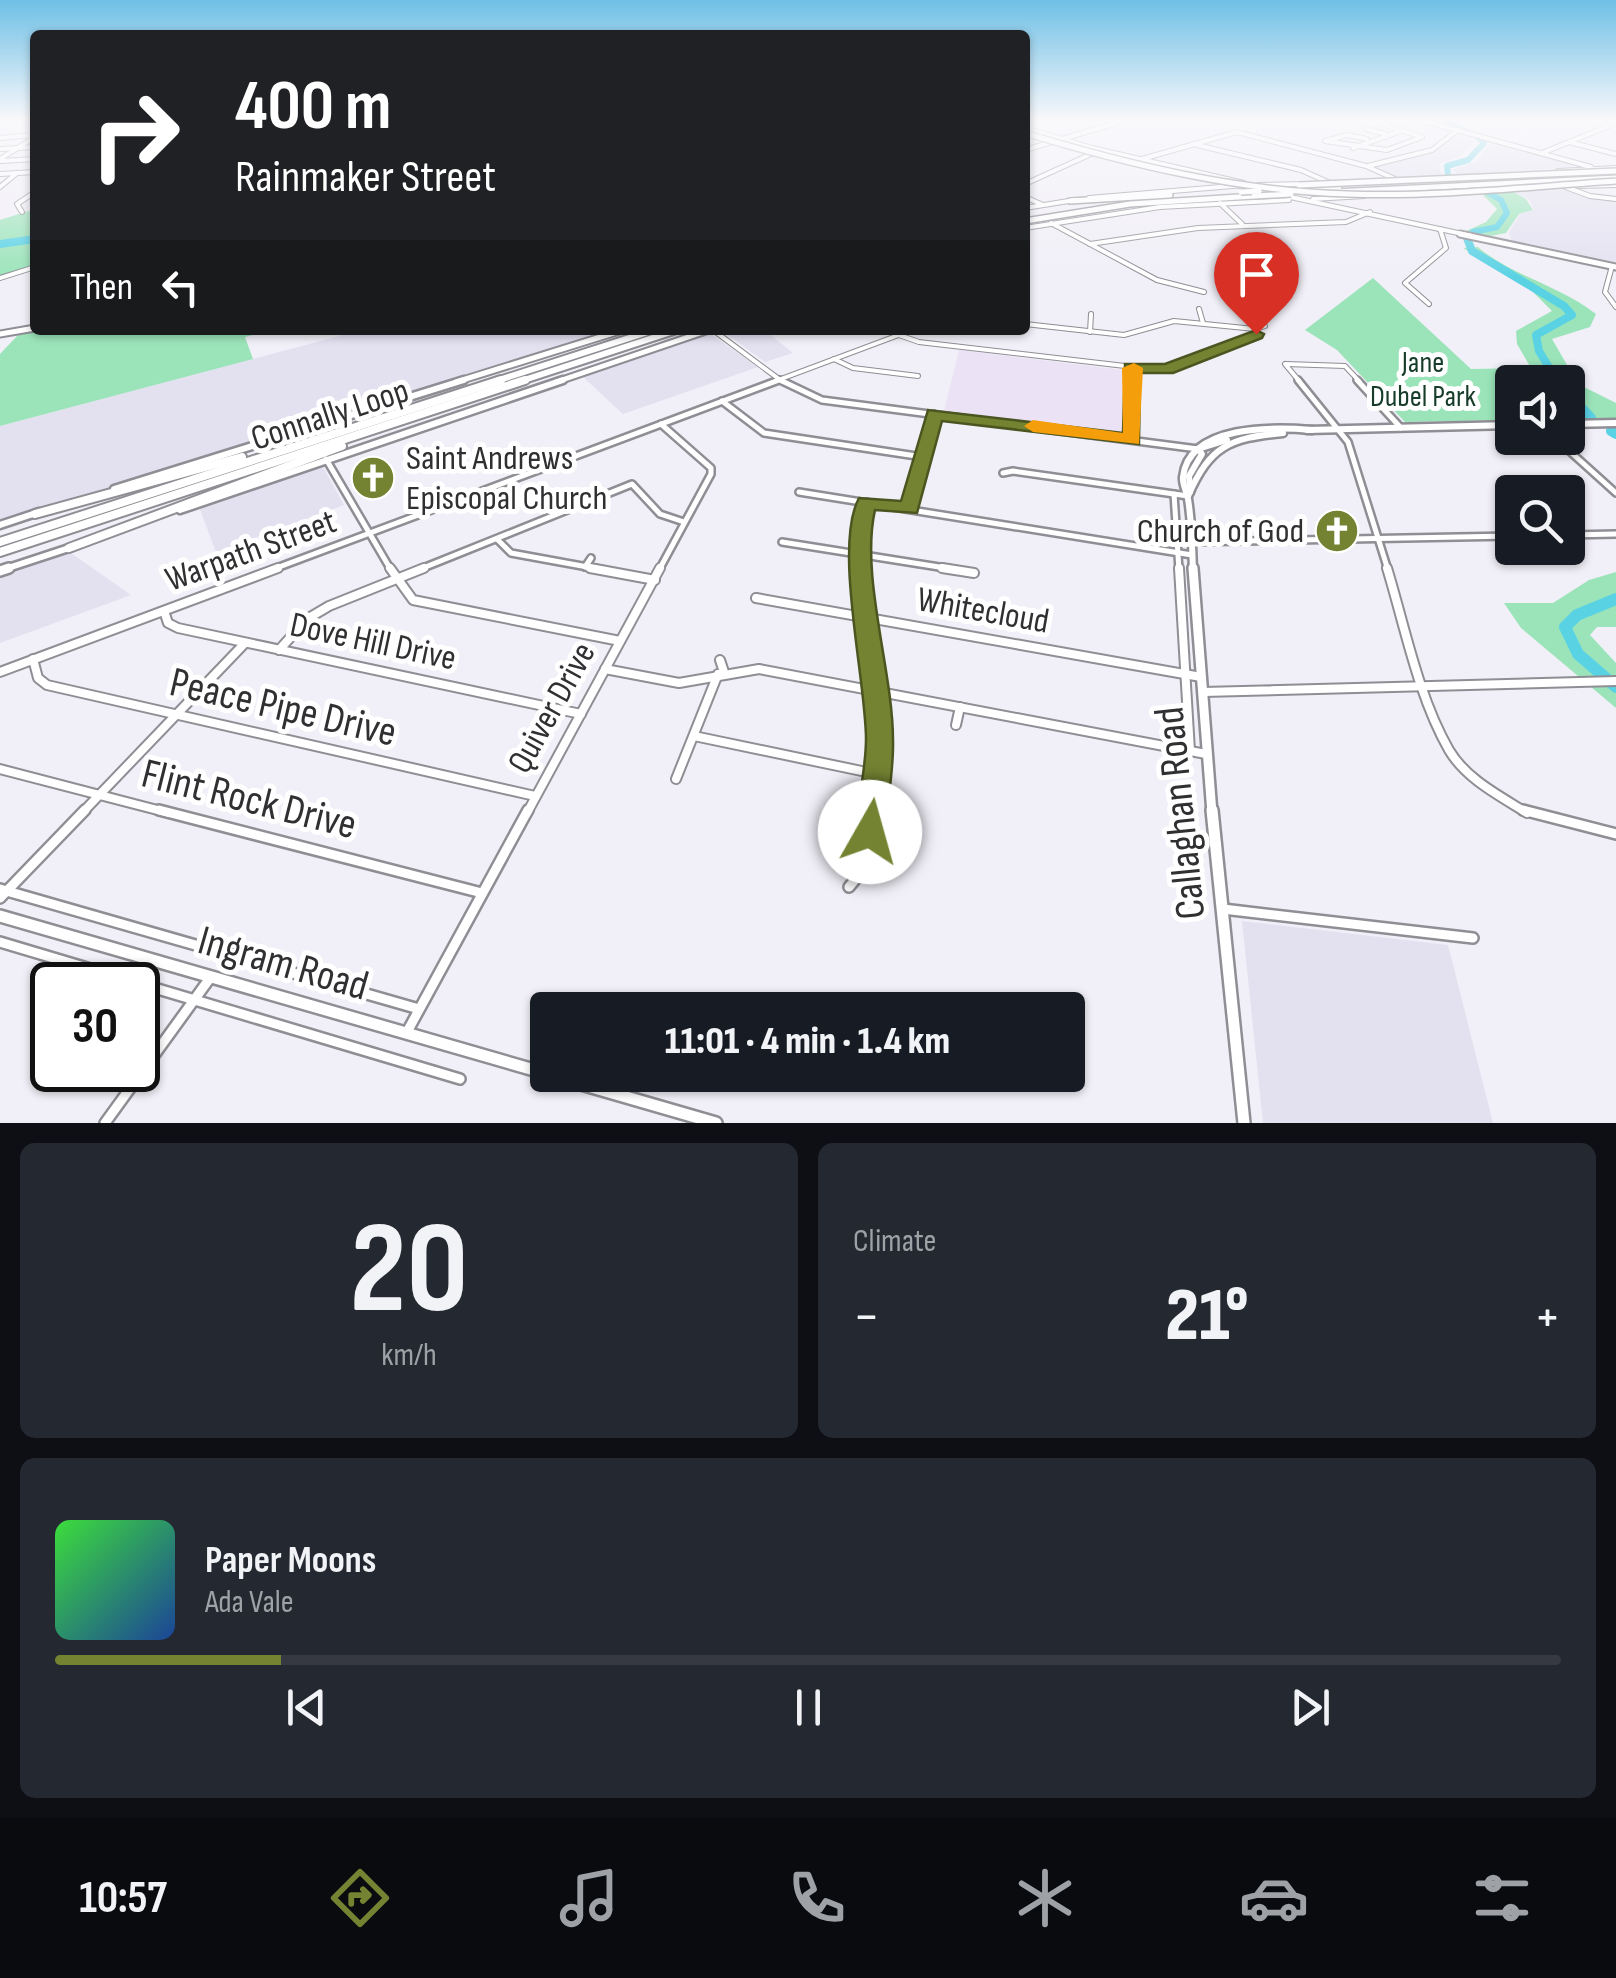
<!DOCTYPE html>
<meta charset="utf-8">
<style>
:root{--surface:#171b24;--page:#242831;--text:#f1f3f6;--muted:#9ea1a6;--line:#363941;--accent:#738332}
body{margin:0;font-family:"Sofia Sans Condensed",sans-serif;background:var(--page);color:var(--text);height:100vh;display:flex;flex-direction:column;font-size:38px;white-space:nowrap}
*{box-sizing:border-box;margin:0}
p{font-size:32px;color:var(--muted)}
.icon{flex:none;width:55px;height:55px;fill:none;stroke:currentColor;stroke-width:2;stroke-linecap:round;stroke-linejoin:round}
.map{position:relative;height:1123px;overflow:hidden}
.sheet{display:flex;flex-direction:column;gap:20px;padding:20px;background:#0d0f14;flex:1}
.sheet>*{flex:none}
.hud{position:absolute;left:30px;top:30px;width:1000px;height:305px;border-radius:10px;box-shadow:0 2px 8px #0004;background:#202124;color:#fff;overflow:hidden}
.fabs{position:absolute;left:1495px;top:365px;display:grid;gap:20px}
.fabs a{display:grid;place-items:center;width:90px;height:90px;border-radius:10px;background:var(--surface);box-shadow:0 2px 8px #0004;font-size:50px}
.speed{position:absolute;left:30px;top:962px;display:flex;gap:20px;font-size:50px;font-weight:700;text-align:center}
.speed>*{display:grid;place-content:center;width:130px;height:130px;border-radius:50%;background:var(--surface);box-shadow:0 2px 8px #0004;line-height:1}
.speed .limit{border:5px solid #111;border-radius:15px;background:#fff;color:#111}
.pin{position:absolute;display:grid;place-items:center;width:85px;height:85px;color:#fff;margin:-102px -42px;border-radius:50% 50% 50% 0;rotate:-45deg;box-shadow:0 0 10px #0007}
.pin .icon{rotate:45deg}
.me{position:absolute;width:110px;margin:-55px;rotate:7deg;stroke-linejoin:round;filter:drop-shadow(0 0 8px #0008)}
.turn{display:flex;align-items:center;gap:35px;height:210px;padding:0 40px;font-size:45px}
.turn .icon{width:130px;height:130px;stroke-width:2.5}
.turn b{display:block;font-size:70px;line-height:85px}
.then{display:flex;align-items:center;height:95px;padding:0 40px;background:#0003;gap:20px;font-size:38px}
.big{font-size:75px;font-weight:800;line-height:1.1}
.sheet .tile{flex:1;display:flex;flex-direction:column;justify-content:center;gap:15px;min-width:0;padding:0 35px;border-radius:15px;background:var(--page)}
.sheet .dial{align-items:center;gap:0}
.dial b{font-size:130px;line-height:1}
.song{display:flex;align-items:center;gap:30px}
.cover{width:120px;height:120px;border-radius:15px;background:linear-gradient(135deg,hsl(120 70% 55%),hsl(220 70% 35%))}
.played{height:10px;border-radius:5px;background:linear-gradient(90deg,var(--accent) 15%,var(--line) 15%)}
.keys{display:flex;justify-content:space-around;direction:ltr}
.heat{display:flex;justify-content:space-between;align-items:center;font-size:55px;direction:ltr}
.sheet .tiles{flex:1;display:grid;gap:20px;grid-template-columns:1fr 1fr}
.tile:last-child{grid-column:span 2}
.trip{position:absolute;left:530px;top:992px;width:555px;height:100px;border-radius:10px;background:var(--surface);box-shadow:0 2px 8px #0004;font-weight:800;line-height:100px;text-align:center}
.menu{display:flex;height:160px;justify-content:space-around;align-items:center;background:#090b0e;color:var(--muted)}
.menu .icon{width:70px;height:70px}
.menu .current{color:var(--accent)}
.menu b{font-size:45px;color:var(--text)}
.map>svg:first-child{display:block}
.built{fill:#e3e1f0}
.education{fill:#ece2f6}
.green{fill:#9be4ba}
.lines{fill:none;stroke-linecap:round;stroke-linejoin:round}
.river-far3{stroke:#59d2e4;stroke-width:6}
.river-far2{stroke:#59d2e4;stroke-width:8}
.river-far1{stroke:#59d2e4;stroke-width:10}
.river{stroke:#59d2e4;stroke-width:12}
.minor-far3-casing{stroke:#8f8e94;stroke-width:6}
.minor-far2-casing{stroke:#8f8e94;stroke-width:10}
.minor-far1-casing{stroke:#8f8e94;stroke-width:12}
.minor-casing{stroke:#8f8e94;stroke-width:14}
.major-far4-casing{stroke:#8f8e94;stroke-width:6}
.major-far3-casing{stroke:#8f8e94;stroke-width:9}
.major-far2-casing{stroke:#8f8e94;stroke-width:11}
.major-far1-casing{stroke:#8f8e94;stroke-width:14}
.major-casing{stroke:#8f8e94;stroke-width:16}
.highway-far2-casing{stroke:#8f8e94;stroke-width:8}
.highway-far1-casing{stroke:#8f8e94;stroke-width:10}
.highway-casing{stroke:#8f8e94;stroke-width:12}
.minor-far3{stroke:#fff;stroke-width:4}
.minor-far2{stroke:#fff;stroke-width:5}
.minor-far1{stroke:#fff;stroke-width:8}
.minor{stroke:#fff;stroke-width:9}
.major-far4{stroke:#fff;stroke-width:4}
.major-far3{stroke:#fff;stroke-width:5}
.major-far2{stroke:#fff;stroke-width:6}
.major-far1{stroke:#fff;stroke-width:9}
.major{stroke:#fff;stroke-width:11}
.highway-far2{stroke:#fff;stroke-width:5}
.highway-far1{stroke:#fff;stroke-width:6}
.highway{stroke:#fff;stroke-width:8}
.highway-bridge-casing{stroke:#8f8e94;stroke-width:8;stroke-linecap:butt}
.highway-bridge{stroke:#fff;stroke-width:5}
.route{fill:#738332;stroke:#4b5520;stroke-width:2.5}
.slow{fill:#f59e0b}
.labels{text-anchor:middle;dominant-baseline:central;stroke-width:10;stroke-linejoin:round;paint-order:stroke}
.far-park-label{font-size:30px;fill:#173d2a;stroke:#fff}
.street-label{font-size:35px;fill:#303033;stroke:#fff}
.poi-label{font-size:35px;fill:#303033;stroke:#fff;text-anchor:start}
.near-street-label{font-size:42px;fill:#303033;stroke:#fff}
</style>
<div class="map">
<svg width="1616" height="1123" viewBox="0 0 1616 1123">
<rect width="100%" height="100%" fill="#f1eff7"/>
<g class="built">
<polygon points="1460,133 1475,140 1460,156 1439,164 1442,176 1398,178 1373,167 1438,150"/>
<polygon points="1491,142 1570,163 1574,167 1456,175 1453,170 1477,161"/>
<polygon points="1561,187 1616,200 1616,264 1512,241 1509,233 1520,214 1534,210 1529,199 1511,190"/>
<polygon points="362,330 615,330 0,523 0,426"/>
<polygon points="721,330 764,330 793,353 765,362"/>
<polygon points="709,333 758,367 623,414 581,375"/>
<polygon points="322,465 344,505 216,552 199,507"/>
<polygon points="68,551 131,595 0,643 0,575"/>
<polygon points="1242,921 1448,945 1493,1123 1263,1123"/>
</g>
<polygon class="education" points="959,350 1123,370 1123,434 944,411"/>
<g class="green">
<polygon points="1512,191 1526,199 1533,210 1519,214 1506,233 1490,236 1466,231 1486,222 1497,209 1483,195"/>
<polygon points="35,209 35,264 0,276 0,220"/>
<path d="M1478 247C1510 275 1559 285 1596 314L1590 327 1552 339 1578 384 1616 403V418L1568 419V382H1512V420L1405 422 1337 350 1305 330 1373 278 1471 369 1531 368 1517 344 1516 331 1552 311 1532 291 1463 248Z"/>
<polygon points="45,330 274,330 245,337 253,359 0,426 0,354 18,335"/>
<polygon points="1616,572 1616,627 1597,627 1590,635 1616,663 1616,708 1521,628 1504,603 1553,603 1589,580"/>
</g>
<g class="lines">
<g class="river-far3">
<polyline points="1446,121 1467,132"/>
<polyline points="1448,175 1447,166 1468,160 1484,143 1479,138"/>
<polyline points="1473,232 1497,227 1507,213 1501,200 1485,191"/>
</g>
<g class="river-far2">
<polyline points="1467,238 1472,251 1564,306 1572,315 1536,335 1539,351 1558,382"/>
<polyline points="0,244 35,239"/>
</g>
<g class="river-far1">
<polyline points="1568,394 1591,418"/>
<polyline points="1611,431 1616,434"/>
</g>
<polyline class="river" points="1616,599 1577,615 1565,627 1578,654 1616,687"/>
<g class="minor-far3-casing">
<g id="minor-far3">
<polyline points="1366,129 1385,134"/>
<polyline points="0,138 34,135"/>
<polyline points="1325,141 1387,150 1422,137 1382,124"/>
<polyline points="1326,141 1347,135 1367,139"/>
<polyline points="1569,142 1616,154"/>
<polyline points="1197,145 1301,170 1330,183"/>
<polyline points="1353,148 1401,131"/>
<polyline points="0,149 35,147"/>
<polyline points="1542,153 1616,123"/>
<polyline points="0,159 35,137"/>
<polyline points="1142,159 1237,132 1366,166 1395,179"/>
<polyline points="1,161 35,159"/>
<polyline points="1368,166 1432,150 1458,130"/>
<polyline points="0,174 35,172"/>
<polyline points="1025,184 1091,154"/>
<polyline points="1563,186 1590,196 1616,199"/>
<polyline points="0,187 17,173"/>
<polyline points="1025,197 1043,205"/>
<polyline points="1220,203 1242,224"/>
<polyline points="22,212 17,204 35,192"/>
<polyline points="1051,223 1157,280 1204,292"/>
<polyline points="1090,244 1198,228 1346,222 1370,212"/>
<polyline points="1612,266 1605,292 1616,307"/>
<polyline points="0,278 35,267"/>
<polyline points="1429,304 1405,283 1446,248 1440,229"/>
<polyline points="1199,309 1203,323"/>
<polyline points="1025,324 1124,335 1174,321 1255,329 1265,326"/>
<polyline points="713,330 783,382"/>
<polyline points="1090,332 1091,314"/>
<polyline points="899,335 919,342 1159,370 1250,338 1257,333 1255,329"/>
<polyline points="834,359 853,368 918,376"/>
<polyline points="1285,364 1300,382"/>
<polyline points="1286,364 1345,366 1360,382"/>
<polyline points="1131,368 1131,382"/>
<polyline points="773,382 912,330"/>
</g>
</g>
<g class="minor-far2-casing">
<g id="minor-far2">
<polyline points="780,380 822,400 1198,449"/>
<polyline points="1131,380 1132,440"/>
<polyline points="1298,380 1348,442 1388,570"/>
<polyline points="1357,380 1401,428"/>
<polyline points="722,401 764,433 923,457"/>
<polyline points="1555,438 1616,493"/>
<polyline points="326,459 391,570"/>
<polyline points="1003,473 1013,471 1188,496"/>
<polyline points="799,492 1192,555"/>
<polyline points="1174,494 1179,570"/>
<polyline points="909,509 934,414"/>
<polyline points="1568,535 1616,534"/>
<polyline points="497,539 511,553 604,570"/>
<polyline points="782,542 958,570"/>
<polyline points="1190,542 1512,536"/>
<polyline points="585,567 591,558"/>
<polyline points="271,570 779,380"/>
<polyline points="418,570 632,484 660,514 684,522"/>
<polyline points="659,570 711,474 711,468 661,424"/>
<polyline points="863,570 861,527 867,502"/>
</g>
</g>
<g class="minor-far1-casing">
<g id="minor-far1">
<polyline points="390,568 413,600 620,641"/>
<polyline points="590,568 655,580"/>
<polyline points="863,568 879,740 871,813"/>
<polyline points="942,568 974,573"/>
<polyline points="1179,568 1190,751"/>
<path d="M1387 568C1405 627 1418 696 1449 750 1466 779 1500 796 1527 813"/>
<polyline points="756,598 1201,677"/>
<polyline points="164,611 168,623 178,628 581,714"/>
<polyline points="279,650 307,619 329,606 424,568"/>
<polyline points="33,659 38,678 47,685 535,796"/>
<polyline points="720,660 724,672"/>
<polyline points="605,669 679,683 759,669 1206,754"/>
<polyline points="0,672 278,568"/>
<polyline points="1203,692 1616,681"/>
<polyline points="956,725 960,707"/>
<polyline points="694,736 876,774"/>
<polyline points="0,769 169,813"/>
<polyline points="676,779 718,674"/>
<polyline points="82,813 245,643"/>
<polyline points="527,813 660,568"/>
</g>
</g>
<g class="minor-casing">
<g id="minor">
<polyline points="159,810 482,893"/>
<polyline points="1523,810 1616,834"/>
<polyline points="849,887 864,869 871,810"/>
<polyline points="0,889 419,1009"/>
<polyline points="0,898 85,810"/>
<polyline points="1223,909 1473,938"/>
<polyline points="0,942 460,1079"/>
<polyline points="407,1032 528,810"/>
<polyline points="105,1123 210,978"/>
</g>
</g>
<g class="major-far4-casing">
<g id="major-far4">
<polyline points="1424,121 1591,167"/>
<polyline points="1025,128 1092,148 1244,183"/>
<polyline points="1025,150 1123,121"/>
<polyline points="1558,171 1616,168"/>
<polyline points="1258,185 1304,184"/>
<polyline points="1239,186 1472,236"/>
<polyline points="1577,186 1616,185"/>
<polyline points="1089,198 1244,185"/>
<polyline points="1313,199 1364,196"/>
<polyline points="1025,208 1075,200"/>
<polyline points="1025,228 1160,207 1289,200"/>
</g>
</g>
<g class="major-far3-casing">
<g id="major-far3">
<polyline points="1460,234 1616,267"/>
<polyline points="0,334 35,328"/>
<polyline points="456,382 623,330"/>
<polyline points="556,382 709,330"/>
</g>
</g>
<g class="major-far2-casing">
<g id="major-far2">
<polyline points="1568,424 1616,423"/>
<polyline points="1307,430 1512,425"/>
<polyline points="114,489 464,380"/>
<polyline points="1190,492 1189,476 1202,454 1198,449 1227,440"/>
<path d="M1188 496C1210 446 1229 438 1283 433"/>
<polyline points="180,510 563,380"/>
<polyline points="0,525 39,512"/>
<polyline points="2,570 72,547"/>
<path d="M1193 570C1192 547 1192 523 1188 499 1187 492 1182 484 1183 477 1189 424 1275 427 1312 430"/>
</g>
</g>
<g class="major-far1-casing">
<g id="major-far1">
<polyline points="1193,568 1212,813"/>
<polyline points="0,571 9,568"/>
</g>
</g>
<g class="major-casing">
<g id="major">
<polyline points="1212,810 1244,1123"/>
<polyline points="0,916 548,1074"/>
<polyline points="550,1075 716,1123"/>
</g>
</g>
<g class="highway-far2-casing">
<g id="highway-far2">
<polyline points="1297,189 1339,187"/>
<polyline points="1334,192 1616,178"/>
<polyline points="1070,201 1170,195"/>
<polyline points="1025,221 1130,204 1254,196"/>
</g>
</g>
<g class="highway-far1-casing">
<g id="highway-far1">
<polyline points="493,382 654,330"/>
<polyline points="518,382 677,330"/>
</g>
</g>
<g class="highway-casing">
<g id="highway">
<polyline points="35,514 242,457"/>
<polyline points="0,542 501,380"/>
<polyline points="69,548 342,446"/>
<polyline points="0,552 525,380"/>
</g>
</g>
<use href="#minor-far3" class="minor-far3"/>
<use href="#minor-far2" class="minor-far2"/>
<use href="#minor-far1" class="minor-far1"/>
<use href="#minor" class="minor"/>
<use href="#major-far4" class="major-far4"/>
<use href="#major-far3" class="major-far3"/>
<use href="#major-far2" class="major-far2"/>
<use href="#major-far1" class="major-far1"/>
<use href="#major" class="major"/>
<use href="#highway-far2" class="highway-far2"/>
<use href="#highway-far1" class="highway-far1"/>
<use href="#highway" class="highway"/>
<g class="highway-bridge-casing">
<g id="highway-bridge">
<path d="M1025 133C1130 165 1238 191 1348 194 1437 197 1527 187 1616 181"/>
<polyline points="1299,185 1616,171"/>
<polyline points="1241,192 1259,191"/>
<polyline points="1254,196 1291,194"/>
</g>
</g>
<use href="#highway-bridge" class="highway-bridge"/>
</g>
<linearGradient id="sky" x2="0" y2="1"><stop stop-color="#6fc0e6"/><stop offset="0.43" stop-color="#f9f8fb"/><stop offset="1" stop-color="#f9f8fb" stop-opacity="0"/></linearGradient>
<rect width="1616" height="279" fill="url(#sky)"/>
<path class="route" d="M1256 330 1264 334 1262 338 1173 373H1140L1139 444 942 421 917 513 875 510C860 576 893 671 893 740 894 770 887 802 885 832L880 841 870 845 859 841 854 832C858 802 866 769 866 739 866 680 833 546 859 498L901 501 928 410 1123 433 1125 364H1165Z"/>
<polygon class="slow" points="1134,363 1143,368 1139,444 1033,432 1024,426 1033,420 1123,433 1122,368"/>
<defs>
<g id="church-disc" transform="scale(2.25)"><circle r="9.5" fill="#738332" stroke="#fff"/><path d="M-1.2-6h2.4v3.5h3.3v2.4h-3.3V6h-2.4V-.1h-3.3v-2.4h3.3Z" fill="#fff"/></g>
</defs>
<g fill-rule="evenodd">
<use href="#church-disc" x="373" y="478"/>
<use href="#church-disc" x="1337" y="531"/>
</g>
<g class="labels">
<g class="far-park-label">
<text x="1423" y="363">Jane<tspan x="1423" dy="34">Dubel Park</tspan></text>
</g>
<g class="street-label">
<text transform="translate(330 415) rotate(-18)">Connally Loop</text>
<text transform="translate(251 551) rotate(-20)">Warpath Street</text>
<text transform="translate(983 611) rotate(10)">Whitecloud</text>
<text transform="translate(373 642) rotate(12)">Dove Hill Drive</text>
<text transform="translate(552 708) rotate(-61)">Quiver Drive</text>
</g>
<g class="poi-label">
<text x="406" y="458">Saint Andrews<tspan x="406" dy="40">Episcopal Church</tspan></text>
<text x="1304" y="531" text-anchor="end">Church of God</text>
</g>
<g class="near-street-label">
<text transform="translate(283 708) rotate(13)">Peace Pipe Drive</text>
<text transform="translate(249 800) rotate(14)">Flint Rock Drive</text>
<text transform="translate(1181 813) rotate(-96)">Callaghan Road</text>
<text transform="translate(283 964) rotate(16)">Ingram Road</text>
</g>
</g>
</svg>
<div class="fabs">
<a><svg class="icon" aria-label="sound" viewBox="0 0 24 24"><path d="M4 9h4l5-4v14l-5-4H4zM17 9q2 3 0 6"/></svg></a>
<a><svg class="icon" aria-label="search" viewBox="0 0 24 24"><circle cx="10" cy="10" r="6"/><path d="M15 15l6 6"/></svg></a>
</div>
<div class="speed"><div class="limit">30</div></div>
<div class="pin" style="left:1256px;top:334px;background:#d93025"><svg class="icon" aria-label="arrive" viewBox="0 0 24 24"><path d="M6 21V4h12l-3 4 3 4H6"/></svg></div>
<svg class="me" style="left:870px;top:832px" viewBox="-20 -20 40 40"><circle r="19" fill="#fff"/><path d="M0-13L10 11 0 6-10 11z" fill="#738332"/></svg>
<div class="trip">11:01 · 4 min · 1.4 km</div>
<div class="hud">
<div class="turn"><svg class="icon" aria-label="right" viewBox="0 0 24 24"><path d="M7 20v-9h11M14 6l5 5-5 5"/></svg><div><b>400 m</b>Rainmaker Street</div></div>
<div class="then">Then<svg class="icon" aria-label="left" viewBox="0 0 24 24"><path d="M17 20v-9H6M10 6l-5 5 5 5"/></svg></div>
</div>
</div>
<section class="sheet">
<div class="tiles">
<div class="tile dial"><b>20</b><p>km/h</p></div>
<div class="tile"><p>Climate</p>
<div class="heat"><a>−</a><b class="big">21°</b><a>+</a></div>
</div>
<div class="tile">
<div class="song"><i class="cover"></i><div><b>Paper Moons</b><p>Ada Vale</p></div></div>
<div class="played"></div>
<div class="keys"><svg class="icon" aria-label="previous" viewBox="0 0 24 24"><path d="M18 5L8 12l10 7zM5 5v14"/></svg><svg class="icon" aria-label="pause" viewBox="0 0 24 24"><path d="M8 5v14M16 5v14"/></svg><svg class="icon" aria-label="next" viewBox="0 0 24 24"><path d="M6 5l10 7-10 7zM19 5v14"/></svg></div>
</div>
</div>
</section>
<nav class="menu">
<b>10:57</b>
<svg class="icon current" aria-label="directions" viewBox="0 0 24 24"><path d="M12 3l9 9-9 9-9-9zM9 14v-3h6M13 9l2 2-2 2"/></svg>
<svg class="icon" aria-label="music" viewBox="0 0 24 24"><path d="M9 18V5l10-2v13"/><circle cx="6" cy="18" r="3"/><circle cx="16" cy="16" r="3"/></svg>
<svg class="icon" aria-label="phone" viewBox="0 0 24 24"><path d="M5 4h4l2 5-3 2q2 4 5 5l2-3 5 2v4C11 20 4 13 5 4z"/></svg>
<svg class="icon" aria-label="climate" viewBox="0 0 24 24"><path d="M12 3v18M4 7l16 10M4 17L20 7"/></svg>
<svg class="icon" aria-label="car" viewBox="0 0 24 24"><path d="M5 17H2v-5l4-1 3-4h7l3 4 3 1v5h-3M9 17h6M6 11h13"/><circle cx="7" cy="17" r="2"/><circle cx="17" cy="17" r="2"/></svg>
<svg class="icon" aria-label="filters" viewBox="0 0 24 24"><path d="M4 7h16M4 17h16"/><circle cx="9" cy="7" r="2"/><circle cx="15" cy="17" r="2"/></svg>
</nav>
